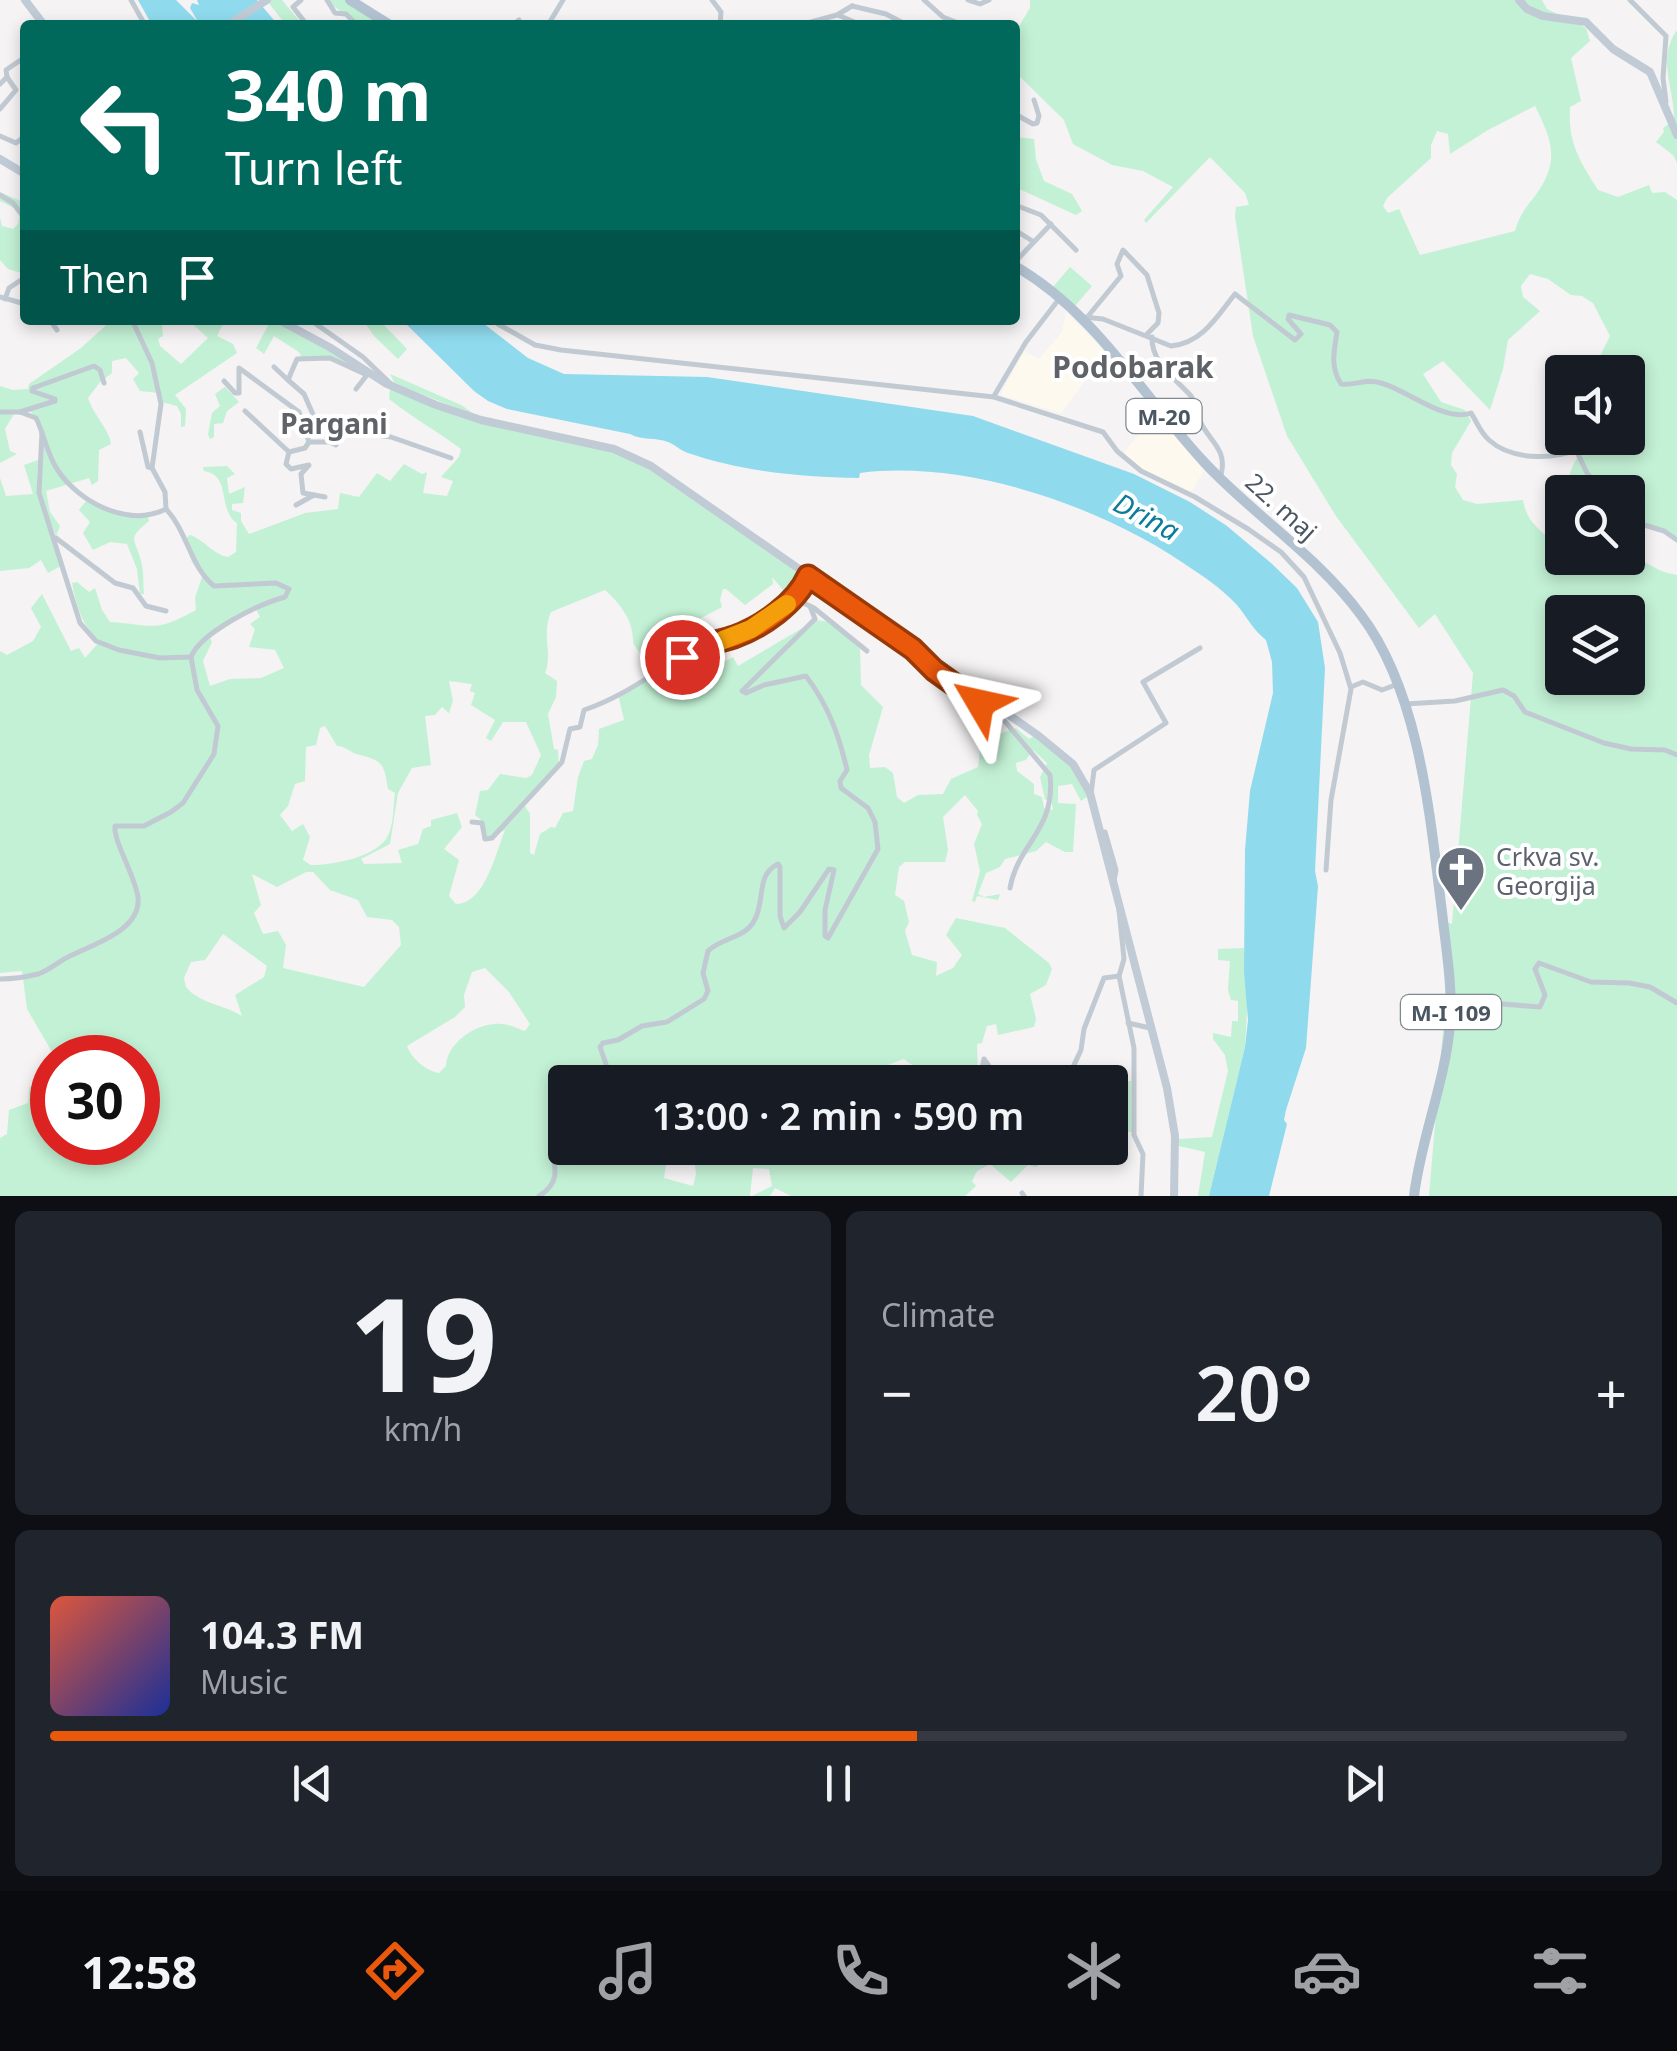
<!DOCTYPE html>
<meta charset="utf-8">
<style>
:root{--surface:#171b24;--page:#20242c;--text:#f1f3f6;--muted:#9ea1a6;--line:#363941;--accent:#ea580c}
body{margin:0;font-family:"Noto Sans",sans-serif;background:var(--page);color:var(--text);height:100vh;display:flex;flex-direction:column;font-size:38px;white-space:nowrap}
*{box-sizing:border-box;margin:0}
p{font-size:32px;color:var(--muted)}
.icon{flex:none;width:55px;height:55px;fill:none;stroke:currentColor;stroke-width:2;stroke-linecap:round;stroke-linejoin:round}
.map{position:relative;height:1196px;overflow:hidden}
.drawer{display:flex;flex-direction:column;gap:15px;padding:15px;background:#0d0f14;flex:1}
.drawer>*{flex:none}
.guide{position:absolute;left:20px;top:20px;width:1000px;height:305px;border-radius:10px;box-shadow:0 5px 15px #0003;background:#00695c;color:#fff;overflow:hidden}
.fabs{position:absolute;left:1545px;top:355px;display:grid;gap:20px}
.fabs a{display:grid;place-items:center;width:100px;height:100px;border-radius:10px;background:var(--surface);box-shadow:0 5px 15px #0003;font-size:50px}
.speed{position:absolute;left:30px;top:1035px;display:flex;gap:20px;font-size:50px;font-weight:700;text-align:center}
.speed>*{display:grid;place-content:center;width:130px;height:130px;border-radius:50%;background:var(--surface);box-shadow:0 5px 15px #0003;line-height:1}
.speed .limit{border:15px solid #d22;background:#fff;color:#111}
.pin{position:absolute;display:grid;place-items:center;width:85px;height:85px;color:#fff;margin:-42px;border:5px solid #fff;border-radius:50%;box-shadow:0 2px 10px #0007}
.me{position:absolute;width:110px;margin:-55px;rotate:306deg;stroke-linejoin:round;filter:drop-shadow(0 0 8px #0008)}
.turn{display:flex;align-items:center;gap:35px;height:210px;padding:0 40px;font-size:45px}
.turn .icon{width:130px;height:130px;stroke-width:2.5}
.turn b{display:block;font-size:70px;line-height:85px}
.then{display:flex;align-items:center;height:95px;padding:0 40px;background:#0003;gap:20px;font-size:38px}
.big{font-size:75px;font-weight:600;line-height:1.1}
.drawer .tile{flex:1;display:flex;flex-direction:column;justify-content:center;gap:15px;min-width:0;padding:0 35px;border-radius:15px;background:var(--page)}
.drawer .dial{align-items:center;gap:0}
.dial b{font-size:130px;line-height:1}
.song{display:flex;align-items:center;gap:30px}
.cover{width:120px;height:120px;border-radius:15px;background:linear-gradient(135deg,hsl(10 70% 55%),hsl(230 70% 35%))}
.played{height:10px;border-radius:5px;background:linear-gradient(90deg,var(--accent) 55%,var(--line) 55%)}
.keys{display:flex;justify-content:space-around;direction:ltr}
.heat{display:flex;justify-content:space-between;align-items:center;font-size:55px;direction:ltr}
.drawer .tiles{flex:1;display:grid;gap:15px;grid-template-columns:1fr 1fr}
.tile:last-child{grid-column:span 2}
.trip{position:absolute;left:548px;top:1065px;width:580px;height:100px;border-radius:10px;background:var(--surface);box-shadow:0 5px 15px #0003;font-weight:600;line-height:100px;text-align:center}
.tab-bar{display:flex;height:160px;justify-content:space-around;align-items:center;background:#090b0e;color:var(--muted)}
.tab-bar .icon{width:70px;height:70px}
.tab-bar .active{color:var(--accent)}
.tab-bar b{font-size:45px;color:var(--text)}
.map>svg:first-child{display:block}
.commercial{fill:#fdf9ef}
.green{fill:#c3f1d5;fill-rule:evenodd}
.water{fill:#90daee}
.lines{fill:none;stroke-linecap:round;stroke-linejoin:round}
.street{stroke:#c1cad2;stroke-width:5}
.secondary{stroke:#c1cbd6;stroke-width:8}
.primary{stroke:#b3c2d1;stroke-width:10}
.route-casing{stroke:#983908;stroke-width:25}
.route{stroke:#ea580c;stroke-width:18}
.slow{stroke:#f59e0b;stroke-width:18}
.labels{text-anchor:middle;dominant-baseline:central;stroke-width:8;stroke-linejoin:round;paint-order:stroke}
.shield{fill:#fff;stroke:#808990;stroke-width:2.5}
.shield-label{font-size:22px;font-weight:bold;fill:#4a5661}
.street-label{font-size:25px;fill:#4a5661;stroke:#fff}
.worship-label{font-size:25px;fill:#5b616d;stroke:#fff;text-anchor:start}
.neighbourhood-label{font-size:28px;font-weight:bold;fill:#5f6368;stroke:#fff}
.water-label{font-size:28px;font-style:italic;fill:#0c7c9b;stroke:#fff}
.quarter-label{font-size:30px;font-weight:bold;fill:#5f6368;stroke:#fff}
</style>
<div class="map">
<svg width="1677" height="1196" viewBox="0 0 1677 1196">
<rect width="100%" height="100%" fill="#f5f3f3"/>
<g class="commercial">
<polygon points="1066,312 1106,353 1061,413 1000,395 1024,351 1039,359 1062,332"/>
<polygon points="1165,425 1205,470 1190,493 1145,472 1124,453 1144,426 1155,434"/>
</g>
<g class="green">
<polygon points="271,0 282,0 303,25 286,25 268,2"/>
<path d="M328 0H346L380 25H359C349 13 337 12 328 0Z"/>
<path d="M1030 0H1542L1547 9 1586 28 1590 41 1571 58 1581 101 1570 107C1568 143 1579 160 1598 190L1618 197 1649 185 1652 193 1665 192 1677 200V537L1635 519 1628 530V492H1566C1570 468 1575 454 1596 440L1608 455 1612 438H1628V372H1598L1597 362 1610 336 1593 303 1582 296 1571 295 1548 279 1530 274 1521 286 1523 297 1540 311 1508 340 1503 369 1490 410 1443 361 1423 374 1441 402 1465 410 1471 421 1452 453 1451 465 1457 474 1455 487 1463 500 1477 504 1523 500C1527 520 1534 524 1547 537L1549 549 1564 558H1628V554C1647 561 1656 572 1677 575V1196H1429L1449 960 1446 922 1452 924 1473 673 1435 614 1419 628 1336 516 1287 436 1253 336 1235 216 1236 207 1249 205 1245 193 1210 157 1146 223 1144 220 1173 187 1143 171 1112 165 1073 144 1064 120 1015 72V33L1030 8ZM1535 106C1553 142 1560 162 1535 196 1526 207 1519 216 1515 231L1420 255 1399 209 1388 213 1383 206 1387 198 1431 158V145L1437 131 1448 134 1450 154 1488 130ZM1562 612H1628V678H1562Z"/>
<path d="M1677 30V163L1673 155 1656 142 1664 132 1663 128 1674 120C1675 88 1656 60 1677 30Z"/>
<polygon points="1015,137 1034,139 1036,159 1044,181 1072,194 1082,211 1076,215 1015,187"/>
<polygon points="0,192 25,203 25,274 8,269 0,260 0,218 2,226 13,229 18,224 20,211 0,201"/>
<polygon points="1070,267 1092,286 1075,306 1053,287"/>
<path d="M112 320H173L170 325 162 323 163 336 158 339 160 346 181 364 208 338 188 320H225L217 336 233 344 237 353 175 395 186 409 185 426 181 427V414L177 406 162 402 159 393 140 391 133 379 139 373 126 358 112 361V373L100 382 88 398C94 416 109 429 111 444L99 450 98 481 92 485 89 478 46 491 50 512 60 526 56 536C51 523 42 505 41 491 39 460 52 432 28 409L14 414 5 429 10 451 17 454 0 463V386L13 390 28 389 29 384 81 348Z"/>
<polygon points="363,320 379,320 407,349 398,359 374,336"/>
<polygon points="275,321 336,353 371,376 332,360 302,358 299,352 274,336 264,354 256,348 270,322"/>
<polygon points="390,374 461,405 477,416 406,388 394,382"/>
<polygon points="225,387 239,402 227,411 223,423 214,424 214,437 210,439 208,434 212,413 220,406 215,394"/>
<path d="M390 389 479 423 614 451 650 470 804 577 796 592 789 597 772 577 773 584 745 605 726 589H723L720 600 722 607 684 627 674 649 686 668 718 652 724 662 733 657 738 666 816 620 831 622 860 649 861 685 883 707 869 755 870 768 885 767 893 773 897 797 904 803 918 795 943 794 951 779 978 767 981 740 1016 728 1029 739 1034 736 1071 764 1088 796 1081 801 1072 784 1058 786V803L1076 804 1073 852H1065L1046 842 1036 851 1005 859 1000 867 986 873 978 894 984 897 1000 894 998 900 977 896 975 902 972 901 980 871 974 844 982 824 977 815 978 811 965 795 943 817 948 850 945 862H905L899 867 895 895 904 901 909 922 905 931 912 955 937 962 936 976 953 968 962 955 946 935 956 918 1005 928 1049 963 1052 969 1046 985 1030 994 1036 1019 1034 1027 998 1035 996 1024 987 1026 982 1043 977 1044 978 1074C952 1079 924 1076 904 1059L874 1070 871 1077 883 1082H565V1148H636L633 1154 647 1165 655 1148H894L901 1150 902 1148H1098V1152L1078 1165 1048 1157 1036 1167 1028 1165 1011 1182 990 1164 977 1171 972 1181 976 1186 965 1196H791L775 1188 770 1196H752L772 1186 769 1169 753 1168 750 1196H0V1138L7 1134 9 1110 28 1103 29 1087 43 1086 52 1080V1142H138V1058L55 1057 27 1009 22 971 0 973V651L7 655 33 641 41 627 31 608 42 594 71 651 79 648 85 658 100 641C81 624 77 608 72 583L77 582 89 592 95 588 102 610 110 622C155 625 154 633 196 610L195 598 202 577 192 562 184 540 190 535C205 540 212 554 228 557L236 552 237 523C217 510 232 475 204 471L203 467 227 466 235 474 227 478 229 494 245 487 243 503 232 504V510L241 513V521L249 534 305 513 338 509 340 493 359 497 377 473 390 481 404 464 422 474 427 472 423 493 447 496 453 481 441 477 459 457 461 449C437 431 413 418 389 399ZM605 590C622 605 634 623 633 643L654 674 618 694 624 720 599 729 598 745 592 759 584 761 578 777 573 811 563 813 555 828 551 827 540 834 534 855 530 853V814L525 806 559 769 558 750 554 749 548 714 556 697 557 681 545 673C553 654 541 633 551 612ZM255 607 260 617 250 624 255 629 249 647 275 650 284 668 261 678 230 679 210 686 203 661 212 642 210 638ZM449 681 472 684 470 691 475 693 471 705 495 720 486 738 491 741 503 722H526L541 755 532 775 526 778 500 774 488 790 480 791 475 815 482 821 488 839 505 830C496 852 485 904 456 904L449 896 459 860 444 849 462 827 457 813 431 820V826L423 829 418 844 398 850 402 863 364 864 361 859 390 844 398 793 412 768 431 765 425 716 435 715 442 707 449 713 453 701ZM325 726 337 746C348 747 350 753 360 755 384 761 384 765 388 789L395 793C393 807 394 828 386 839 372 858 333 865 311 865L303 860 310 837 303 824 292 831 280 815 288 806 295 784 305 781 306 747 316 745 320 728ZM1033 750 1047 763 1040 777 1045 800 1051 799 1053 810 1044 808 1042 797 1034 794V784L1017 771 1016 763 1026 760ZM306 872H313L330 890 358 900 367 917 392 920 399 927 401 945 364 987 283 968 286 945 278 931 263 934 254 913 261 905 252 874 277 887ZM223 934 267 966 264 977 235 995 242 1016C223 1004 200 1004 186 987L184 978 191 962 205 960ZM485 968 509 992 530 1024 525 1031C517 1028 509 1024 501 1024 477 1022 447 1043 446 1066L439 1073C426 1071 411 1058 407 1046L455 1017 465 1007 464 995 472 972ZM677 1152 694 1155 696 1174 693 1186 664 1178 667 1159Z"/>
<polygon points="38,460 37,494 61,566 48,573 41,560 29,568 0,571 0,478 6,496 33,494 24,465"/>
<path d="M86 501 122 514 148 517 149 521C126 540 135 537 141 561 144 571 143 584 144 594H140L137 569 127 544 110 542 93 550 83 533 90 522 79 510Z"/>
<polygon points="1244,948 1248,992 1245,1047 1209,1196 1198,1196 1205,1152 1179,1146 1178,1139 1212,1137 1228,1071 1225,1055 1213,1039 1213,1033 1231,1037 1232,1021 1238,1021 1238,1001 1231,1000 1228,990 1230,961 1218,960 1218,949"/>
<polygon points="1131,1081 1132,1132 1113,1131 1116,1082"/>
</g>
<g class="water">
<polygon points="138,0 176,0 198,22 190,8 192,3 199,5 197,0 257,0 278,25 152,25"/>
<path d="M402 320H479L528 358 564 374 707 377 973 416 1134 474 1190 502 1227 526 1271 563 1297 588 1318 622 1325 668 1315 871 1318 886 1306 1048 1286 1110 1284 1120 1287 1124 1269 1196H1209L1245 1047 1248 1020 1244 972 1245 850 1250 791 1273 693 1272 662 1266 640C1253 630 1247 617 1237 605 1225 592 1209 580 1195 571 1107 508 969 459 860 473L859 478C801 477 744 472 688 453 681 451 676 445 668 442 656 437 643 441 630 434L507 409 488 401 474 391Z"/>
</g>
<g class="lines">
<g class="street">
<polyline points="131,0 145,25"/>
<polyline points="301,0 293,7 307,25"/>
<polyline points="327,0 335,13 346,14 357,25"/>
<polyline points="712,0 721,12 720,25"/>
<polyline points="924,0 943,17 963,25"/>
<polyline points="968,0 980,4 989,0"/>
<polyline points="1630,0 1666,36 1663,78 1666,102"/>
<polyline points="852,6 886,14 907,25"/>
<polyline points="838,15 861,25"/>
<polyline points="513,25 519,20"/>
<polyline points="548,25 563,0"/>
<polyline points="800,25 837,15 852,6"/>
<polyline points="0,84 7,77 6,70 25,57"/>
<polyline points="0,109 16,90 7,77"/>
<polyline points="1015,114 1033,124 1037,123 1039,116 1034,100"/>
<polyline points="0,136 16,143 25,136"/>
<polyline points="0,195 13,203 25,219"/>
<polyline points="1015,205 1041,215 1076,250"/>
<polyline points="1015,230 1034,242"/>
<polyline points="1015,262 1051,224"/>
<polyline points="0,297 25,304"/>
<polyline points="5,299 9,288 24,278"/>
<polyline points="1089,315 1121,276 1117,264 1123,250 1147,275 1159,313 1158,323 1147,334"/>
<path d="M1084 317 1103 319 1171 346C1203 343 1218 315 1235 294L1295 340 1301 334 1288 319 1289 315 1330 325 1337 332C1334 352 1330 366 1341 384 1355 386 1365 378 1381 383 1407 390 1446 423 1471 413 1477 422 1480 432 1489 440 1511 460 1551 460 1576 450L1587 473 1603 492"/>
<polyline points="50,320 57,330"/>
<polyline points="315,320 316,324 363,357 393,386"/>
<polyline points="498,324 535,345 561,350 994,397 1103,432 1117,451 1141,471 1195,497 1248,529 1281,552 1304,577 1340,653 1351,689 1331,800 1326,870"/>
<path d="M1152 337C1151 363 1176 379 1191 396 1196 403 1195 411 1199 419 1208 441 1228 448 1221 475"/>
<polyline points="274,367 288,380"/>
<polyline points="224,381 235,393 239,393 239,368 299,412 309,442 305,448 289,452 286,464 291,469 309,465 301,474 303,493 325,497"/>
<polyline points="33,388 94,366 100,370 104,383"/>
<polyline points="33,388 32,391 55,399"/>
<polyline points="356,389 367,375"/>
<polyline points="994,396 1026,342 1059,299"/>
<polyline points="245,411 289,452"/>
<path d="M0 412H20L36 418C44 434 47 454 57 469 78 502 128 528 166 509L165 492 152 468 161 404 152 363 132 320"/>
<polyline points="20,412 55,401"/>
<polyline points="302,418 315,419 304,394 288,380 297,359 330,358 367,375"/>
<polyline points="315,419 346,431 391,437 451,458"/>
<polyline points="140,432 148,467 152,468"/>
<polyline points="309,442 330,442 336,445"/>
<polyline points="296,505 314,495"/>
<path d="M166 509C187 531 190 566 214 586L276 583 289 589 285 597C259 604 201 632 191 657"/>
<polyline points="1628,520 1664,531 1677,540"/>
<polyline points="56,538 115,583 133,588 146,606 166,611"/>
<polyline points="793,598 814,608 867,651"/>
<path d="M922 658 1002 718 1050 775C1056 830 1018 843 1010 888"/>
<polyline points="1351,687 1363,682 1382,690 1398,684"/>
<polyline points="1405,704 1455,701 1503,690 1514,696 1525,712 1604,743 1631,749 1665,750 1677,755"/>
<polyline points="1091,794 1094,770 1166,723 1143,682 1200,648"/>
<path d="M472 822 482 823 485 839 492 838 562 762 570 729 580 727 584 710C623 697 652 674 687 653 704 643 720 642 738 635 765 624 796 602 809 576"/>
<polyline points="1105,832 1116,870 1114,881"/>
<polyline points="1119,910 1124,959 1119,976 1134,1048 1134,1135 1143,1154 1141,1196"/>
<path d="M0 979C13 979 26 977 38 974 50 970 60 960 72 955 94 944 141 930 138 898 136 877 113 841 115 826H144L171 812 183 803 214 754 218 726 197 690 191 657 160 658 119 650 96 641 80 623 39 493 42 432"/>
<polyline points="1453,1000 1540,1007 1545,995 1535,969 1539,963 1591,982 1629,983 1650,987 1677,1003"/>
<polyline points="1128,1023 1150,1028"/>
<polyline points="980,1077 984,1059 1000,1082"/>
<path d="M606 1082V1064L600 1047 603 1043 618 1040 642 1026 667 1022 704 999 708 991 703 973 708 951C721 938 745 938 754 921 766 901 755 875 778 864L780 867V916L784 928 800 912 829 869 834 870 825 910V936L828 938 878 849 875 822 868 808 841 788 840 781 847 770C839 735 828 705 806 676L764 685 746 693 742 691 815 619 810 606"/>
<polyline points="1066,1082 1081,1050 1084,1029 1104,978 1119,976"/>
<polyline points="1022,1193 1024,1196"/>
<path d="M539 1196C573 1175 540 1150 556 1129L565 1130"/>
</g>
<g class="secondary">
<polyline points="25,0 44,25"/>
<polyline points="1519,0 1527,9 1543,16 1586,22 1613,49 1650,72 1677,135"/>
<polyline points="228,25 267,0"/>
<polyline points="0,159 25,174"/>
<polyline points="279,320 331,348 385,383 436,405 481,420 614,449 651,466 1039,736 1073,764 1090,793 1167,1088 1175,1136 1174,1196"/>
</g>
<g class="primary">
<polyline points="350,0 390,25"/>
<path d="M1015 266C1094 311 1143 396 1204 462 1253 515 1317 555 1361 615 1420 693 1430 817 1442 912 1446 949 1453 988 1450 1025 1445 1083 1421 1138 1414 1196"/>
</g>
</g>
<g class="lines">
<g class="route-casing">
<path id="route" d="M682 657C699 645 715 643 734 637 762 627 796 603 808 576L913 649 934 670 980 703"/>
</g>
<use href="#route" class="route"/>
<polyline class="slow" points="723,640 751,629 787,604"/>
</g>
<defs>
<g id="church-pin" transform="scale(2.5)"><path d="M0 17L-7.5 6A9.5 9.5 0 1 1 7.5 6Z" fill="#6b7280" stroke="#fff"/><path d="M-1.2-6h2.4v3.5h3.3v2.4h-3.3V6h-2.4V-.1h-3.3v-2.4h3.3Z" fill="#fff"/></g>
</defs>
<g fill-rule="evenodd">
<use href="#church-pin" x="1461" y="870"/>
</g>
<g class="labels">
<g class="shield">
<rect x="1126.5" y="399" width="75" height="34" rx="8"/>
<rect x="1401" y="995" width="100" height="34" rx="8"/>
</g>
<g class="shield-label">
<text x="1164" y="416">M-20</text>
<text x="1451" y="1012">M-I 109</text>
</g>
<g class="street-label">
<text transform="translate(1282 506) rotate(42)">22. maj</text>
</g>
<g class="worship-label">
<text x="1496" y="856">Crkva sv.<tspan x="1496" dy="29">Georgija</tspan></text>
</g>
<g class="neighbourhood-label">
<text x="334" y="423">Pargani</text>
</g>
<g class="water-label">
<text transform="translate(1147 516) rotate(28)">Drina</text>
</g>
<g class="quarter-label">
<text x="1133" y="366">Podobarak</text>
</g>
</g>
</svg>
<div class="fabs">
<a><svg class="icon" aria-label="sound" viewBox="0 0 24 24"><path d="M4 9h4l5-4v14l-5-4H4zM17 9q2 3 0 6"/></svg></a>
<a><svg class="icon" aria-label="search" viewBox="0 0 24 24"><circle cx="10" cy="10" r="6"/><path d="M15 15l6 6"/></svg></a>
<a><svg class="icon" aria-label="layers" viewBox="0 0 24 24"><path d="M12 4l9 5-9 5-9-5zM3 14l9 5 9-5"/></svg></a>
</div>
<div class="speed"><div class="limit">30</div></div>
<div class="pin" style="left:682px;top:657px;background:#d93025"><svg class="icon" aria-label="arrive" viewBox="0 0 24 24"><path d="M6 21V4h12l-3 4 3 4H6"/></svg></div>
<svg class="me" style="left:980px;top:703px" viewBox="-20 -20 40 40"><path d="M0-17L14 15 0 8-14 15z" fill="#ea580c" stroke="#fff" stroke-width="4"/></svg>
<div class="trip">13:00 · 2 min · 590 m</div>
<div class="guide">
<div class="turn"><svg class="icon" aria-label="left" viewBox="0 0 24 24"><path d="M17 20v-9H6M10 6l-5 5 5 5"/></svg><div><b>340 m</b>Turn left</div></div>
<div class="then">Then<svg class="icon" aria-label="arrive" viewBox="0 0 24 24"><path d="M6 21V4h12l-3 4 3 4H6"/></svg></div>
</div>
</div>
<section class="drawer">
<div class="tiles">
<div class="tile dial"><b>19</b><p>km/h</p></div>
<div class="tile"><p>Climate</p>
<div class="heat"><a>−</a><b class="big">20°</b><a>+</a></div>
</div>
<div class="tile">
<div class="song"><i class="cover"></i><div><b>104.3 FM</b><p>Music</p></div></div>
<div class="played"></div>
<div class="keys"><svg class="icon" aria-label="previous" viewBox="0 0 24 24"><path d="M18 5L8 12l10 7zM5 5v14"/></svg><svg class="icon" aria-label="pause" viewBox="0 0 24 24"><path d="M8 5v14M16 5v14"/></svg><svg class="icon" aria-label="next" viewBox="0 0 24 24"><path d="M6 5l10 7-10 7zM19 5v14"/></svg></div>
</div>
</div>
</section>
<nav class="tab-bar">
<b>12:58</b>
<svg class="icon active" aria-label="directions" viewBox="0 0 24 24"><path d="M12 3l9 9-9 9-9-9zM9 14v-3h6M13 9l2 2-2 2"/></svg>
<svg class="icon" aria-label="music" viewBox="0 0 24 24"><path d="M9 18V5l10-2v13"/><circle cx="6" cy="18" r="3"/><circle cx="16" cy="16" r="3"/></svg>
<svg class="icon" aria-label="phone" viewBox="0 0 24 24"><path d="M5 4h4l2 5-3 2q2 4 5 5l2-3 5 2v4C11 20 4 13 5 4z"/></svg>
<svg class="icon" aria-label="climate" viewBox="0 0 24 24"><path d="M12 3v18M4 7l16 10M4 17L20 7"/></svg>
<svg class="icon" aria-label="car" viewBox="0 0 24 24"><path d="M5 17H2v-5l4-1 3-4h7l3 4 3 1v5h-3M9 17h6M6 11h13"/><circle cx="7" cy="17" r="2"/><circle cx="17" cy="17" r="2"/></svg>
<svg class="icon" aria-label="filters" viewBox="0 0 24 24"><path d="M4 7h16M4 17h16"/><circle cx="9" cy="7" r="2"/><circle cx="15" cy="17" r="2"/></svg>
</nav>
